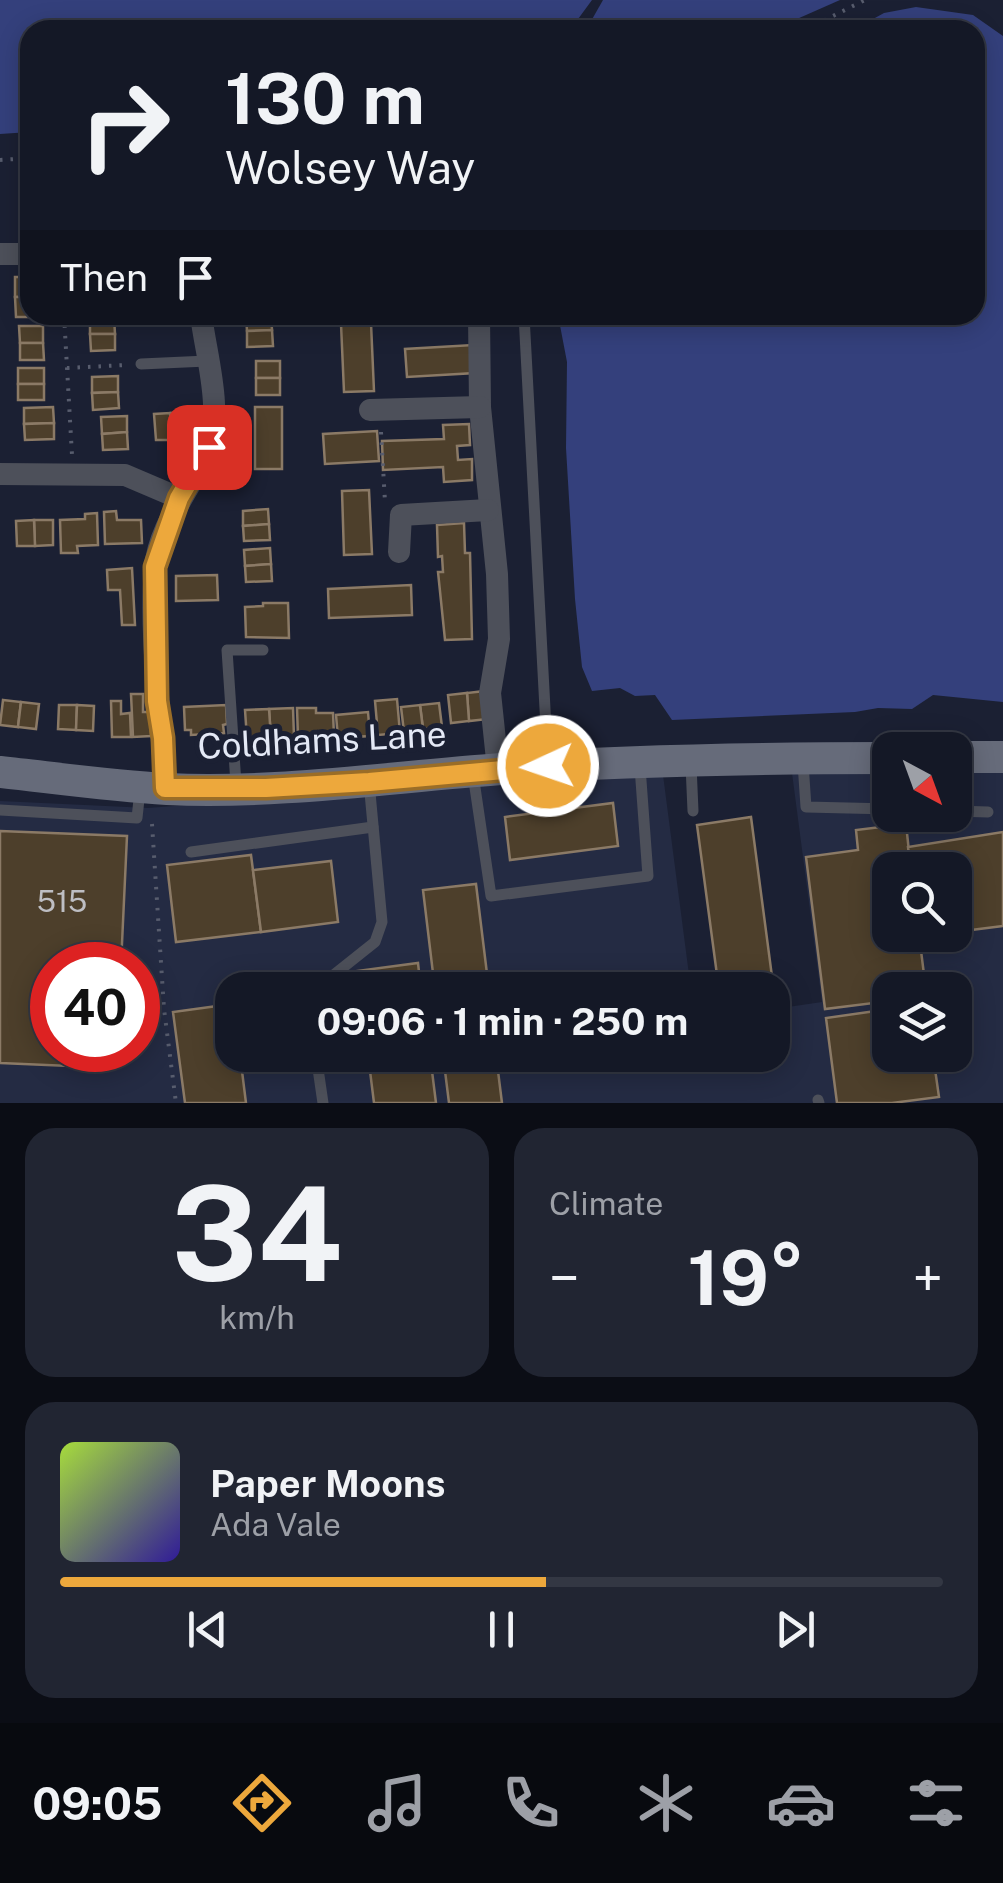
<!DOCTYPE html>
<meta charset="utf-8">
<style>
:root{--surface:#141826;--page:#212532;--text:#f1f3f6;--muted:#9da0a7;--line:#333743;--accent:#eda83c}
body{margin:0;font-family:"Public Sans",sans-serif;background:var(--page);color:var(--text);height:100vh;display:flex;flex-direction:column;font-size:38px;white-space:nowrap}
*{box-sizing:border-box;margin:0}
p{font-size:32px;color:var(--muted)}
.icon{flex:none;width:55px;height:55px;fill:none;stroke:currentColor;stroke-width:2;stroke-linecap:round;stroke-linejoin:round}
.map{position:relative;height:1103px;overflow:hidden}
.drawer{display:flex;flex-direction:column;gap:25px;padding:25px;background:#0b0d15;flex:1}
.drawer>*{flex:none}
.hud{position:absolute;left:20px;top:20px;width:965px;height:305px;border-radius:30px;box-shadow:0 5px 25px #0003,0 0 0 2px var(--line);background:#141826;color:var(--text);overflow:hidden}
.needle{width:65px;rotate:139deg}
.fabs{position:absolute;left:872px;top:732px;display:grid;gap:20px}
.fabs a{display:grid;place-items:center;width:100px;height:100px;border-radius:20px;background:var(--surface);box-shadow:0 5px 25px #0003,0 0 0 2px var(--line);font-size:50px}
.speed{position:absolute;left:30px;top:942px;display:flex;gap:20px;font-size:50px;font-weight:700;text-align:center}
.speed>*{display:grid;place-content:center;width:130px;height:130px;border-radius:50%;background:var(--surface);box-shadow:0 5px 25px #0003,0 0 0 2px var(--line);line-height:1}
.speed .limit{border:15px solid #d22;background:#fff;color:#111}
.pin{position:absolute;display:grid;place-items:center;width:85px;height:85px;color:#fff;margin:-42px;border-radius:20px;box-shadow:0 5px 15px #0006}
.me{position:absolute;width:110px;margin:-55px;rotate:267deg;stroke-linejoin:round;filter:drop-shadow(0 0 8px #0008)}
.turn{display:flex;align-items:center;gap:35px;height:210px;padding:0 40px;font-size:45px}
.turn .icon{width:130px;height:130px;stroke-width:2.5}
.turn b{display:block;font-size:70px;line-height:85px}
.then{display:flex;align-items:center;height:95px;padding:0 40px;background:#0003;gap:20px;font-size:38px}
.big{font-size:75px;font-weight:700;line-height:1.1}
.drawer .tile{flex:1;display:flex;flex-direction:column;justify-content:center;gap:15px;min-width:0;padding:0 35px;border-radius:30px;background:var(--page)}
.drawer .dial{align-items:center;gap:0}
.dial b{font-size:130px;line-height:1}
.song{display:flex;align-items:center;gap:30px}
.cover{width:120px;height:120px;border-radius:15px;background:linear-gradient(135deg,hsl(80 70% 55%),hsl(250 70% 35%))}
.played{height:10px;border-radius:5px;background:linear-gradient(90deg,var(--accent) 55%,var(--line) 55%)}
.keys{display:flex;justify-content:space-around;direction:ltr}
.heat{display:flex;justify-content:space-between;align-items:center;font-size:55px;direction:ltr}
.drawer .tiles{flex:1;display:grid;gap:25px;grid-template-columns:1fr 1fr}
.tile:last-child{grid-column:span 2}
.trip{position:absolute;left:215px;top:972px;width:575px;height:100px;border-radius:30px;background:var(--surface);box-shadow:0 5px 25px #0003,0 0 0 2px var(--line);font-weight:700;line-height:100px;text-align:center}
.tab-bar{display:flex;height:160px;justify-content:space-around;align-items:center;background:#080a0f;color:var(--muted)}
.tab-bar .icon{width:70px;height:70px}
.tab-bar .on{color:var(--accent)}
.tab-bar b{font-size:45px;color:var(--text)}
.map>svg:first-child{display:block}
.built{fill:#242b43;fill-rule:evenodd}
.green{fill:#34407c}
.building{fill:#4d3f2b;stroke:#8b7a66;stroke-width:2.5}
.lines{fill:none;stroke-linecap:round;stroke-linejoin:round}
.path{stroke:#585d6e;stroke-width:4;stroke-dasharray:2.5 8;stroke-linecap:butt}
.lane{stroke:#4d505a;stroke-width:11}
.street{stroke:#4d505a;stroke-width:22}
.secondary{stroke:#666b7a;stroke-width:32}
.route-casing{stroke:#9a6d27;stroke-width:25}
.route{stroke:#eda83c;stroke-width:18}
.labels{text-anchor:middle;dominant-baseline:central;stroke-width:10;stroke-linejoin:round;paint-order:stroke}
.number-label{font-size:30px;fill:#bebec3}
.street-label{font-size:35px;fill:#e4e9f6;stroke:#1b2033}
</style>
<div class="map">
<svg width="1003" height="1103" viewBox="0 0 1003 1103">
<rect width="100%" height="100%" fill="#1b2033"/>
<path class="built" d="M890 772V815H955V772L1003 773V1103H0V801L148 808 403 788 663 775 691 990H232V1055H772L773 1026 783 1024 781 1008 822 1002 792 773ZM890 870H955V935H890ZM52 965H138V1050H52ZM890 990H955V1055H890Z"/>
<g class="green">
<polygon points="0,0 592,0 570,30 30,30 30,132 0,134"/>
<polygon points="603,0 840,0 772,30 586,30"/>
<polygon points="916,7 973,15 1003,36 1003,702 933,695 912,709 878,708 855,712 672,720 655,695 635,696 620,688 592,691 582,667 575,599 566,448 567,362 558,315 975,315 975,30 853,30 884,13"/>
</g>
<g class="building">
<rect x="15" y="277" width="15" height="20"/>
<polygon points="15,297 30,297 30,315 42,317 16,317"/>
<polygon points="246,315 271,315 272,330 247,331"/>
<polygon points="114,317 115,334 90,334 90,318"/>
<polygon points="371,323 374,391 344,392 341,324"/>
<polygon points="19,326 43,326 43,343 20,343"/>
<polygon points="272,330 273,346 247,347 247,331"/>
<polygon points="90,334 115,334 115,350 91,351"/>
<polygon points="20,343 43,343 44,360 20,360"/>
<polygon points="473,345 475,373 407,377 405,349"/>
<rect x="256" y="361" width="24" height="17"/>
<rect x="18" y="368" width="26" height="16"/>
<polygon points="118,376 118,392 92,393 92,377"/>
<rect x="256" y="378" width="24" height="17"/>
<rect x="18" y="384" width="26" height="16"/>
<polygon points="118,392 119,408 93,410 92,393"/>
<polygon points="53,407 54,423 24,424 24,408"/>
<rect x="255" y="407" width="27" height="62"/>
<polygon points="186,411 188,439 172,440 170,413"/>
<polygon points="170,413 172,440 156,440 154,414"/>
<polygon points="127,416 127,432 102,434 101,417"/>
<polygon points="54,423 54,439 25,440 24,424"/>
<polygon points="469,424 470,445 457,446 458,460 472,459 472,480 444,482 443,467 383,470 382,441 444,439 443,425"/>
<polygon points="377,431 379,461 325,464 323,434"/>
<polygon points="127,432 128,449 103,450 102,434"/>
<polygon points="369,490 372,554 344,555 342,491"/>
<polygon points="268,509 269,524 243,526 243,511"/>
<polygon points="116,511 117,520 141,520 142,543 105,544 104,512"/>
<polygon points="97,513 98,545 77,546 78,553 61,553 60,520 85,519 85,514"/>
<polygon points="34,520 53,520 53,545 35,546"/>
<polygon points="34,520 35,546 17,546 16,521"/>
<polygon points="464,523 465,553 470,553 472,639 445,640 438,572 443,572 442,556 438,557 437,525"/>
<polygon points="269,524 270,540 244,541 243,526"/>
<polygon points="270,548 271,564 245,566 244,550"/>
<polygon points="271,564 272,581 246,582 245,566"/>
<polygon points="132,568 135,625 122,625 120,590 108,590 107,570"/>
<polygon points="217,575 218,600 176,601 176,576"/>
<polygon points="411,585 412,615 329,618 328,589"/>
<polygon points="263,603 288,603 289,638 246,637 245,607 263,606"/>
<polygon points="485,691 488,719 469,721 467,693"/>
<polygon points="467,693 469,721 451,723 448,695"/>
<polygon points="131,694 143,694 143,712 150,712 151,736 133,737"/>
<polygon points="397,699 400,733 378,735 375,701"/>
<polygon points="3,700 21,702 18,727 0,725"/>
<polygon points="111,701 121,701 121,714 130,713 131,737 112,737"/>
<polygon points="21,702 39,704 36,729 18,727"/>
<polygon points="439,703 442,727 423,729 420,705"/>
<polygon points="59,705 77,705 76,730 58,729"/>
<polygon points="77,705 94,706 93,731 76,730"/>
<polygon points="226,705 227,724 223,725 224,733 191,735 191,730 185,730 184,707"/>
<polygon points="420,705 423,729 404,732 401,707"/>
<polygon points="293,708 294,737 271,738 269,709"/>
<polygon points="297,708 316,708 316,713 333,713 334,736 298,737"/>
<polygon points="269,709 271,738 247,739 245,710"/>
<polygon points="368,712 370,736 338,738 336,715"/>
<polygon points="613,803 618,846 510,860 505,817"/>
<polygon points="751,817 776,1007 772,1008 772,990 719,990 697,825"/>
<polygon points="906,824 911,870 890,870 890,935 919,935 926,990 890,990 890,1001 825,1009 806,857 858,850 856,830"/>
<polygon points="0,831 127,836 121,965 52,965 52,1050 117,1050 116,1068 0,1063"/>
<polygon points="1003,832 1003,926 955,932 955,870 911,870 908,847"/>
<polygon points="251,855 261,932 176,942 167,865"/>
<polygon points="331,861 338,922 261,932 253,870"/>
<polygon points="476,884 489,990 435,990 423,890"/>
<polygon points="418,963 421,990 359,990 357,971"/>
<polygon points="232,1004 232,1055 240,1055 246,1103 185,1103 173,1012"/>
<polygon points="890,1009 890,1055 933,1055 939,1097 892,1103 837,1103 826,1018"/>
<polygon points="368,1055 430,1055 436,1103 374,1103"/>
<polygon points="443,1055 496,1055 502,1103 449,1103"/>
</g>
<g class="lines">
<g class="path">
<polyline points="805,30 865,0"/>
<polyline points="0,160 30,158"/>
<polyline points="64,315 72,455"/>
<polyline points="67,368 126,365"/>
<polyline points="381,432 385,502"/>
<polyline points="152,824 164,1009 176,1103"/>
</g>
<g class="lane">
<polyline points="524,315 548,765"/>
<polyline points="141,364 207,361"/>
<polyline points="803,763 806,807 890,809"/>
<polyline points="691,765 693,811"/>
<polyline points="473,774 491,896 648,876 640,767"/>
<polyline points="236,784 227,650 263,650"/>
<polyline points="0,810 137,818 140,790"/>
<polyline points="955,811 988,812"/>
<polyline points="191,852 373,827"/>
<polyline points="262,989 321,985 375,942 382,922 369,782"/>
<polyline points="316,1055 323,1103"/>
<polyline points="818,1100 819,1103"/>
</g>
<g class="street">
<polyline points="0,254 30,254"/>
<polyline points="479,315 480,407 497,574 499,639 490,693 498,769"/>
<polyline points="370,410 480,407"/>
<polyline points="0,474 125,475 179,498"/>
<polyline points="399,552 401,515 488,510"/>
<path d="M165 789C162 716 149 641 155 568 159 524 191 490 207 451 224 412 206 356 201 315"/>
</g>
<g class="secondary">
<polyline points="955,757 1003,757"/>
<path d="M0 772C55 778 111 786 167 789 279 794 390 777 501 769 630 760 761 758 890 758"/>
</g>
</g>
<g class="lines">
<g class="route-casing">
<polyline id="route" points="209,447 179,498 155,567 157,701 163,738 165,788 266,788 369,782 548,766"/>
</g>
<use href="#route" class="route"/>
</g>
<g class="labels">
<g class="number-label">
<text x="62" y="901">515</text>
</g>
<g class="street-label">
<text transform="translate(322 740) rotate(-3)">Coldhams Lane</text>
</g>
</g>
</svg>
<div class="fabs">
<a><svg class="needle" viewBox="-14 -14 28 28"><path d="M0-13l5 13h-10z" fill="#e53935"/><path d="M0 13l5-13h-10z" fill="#9da0a7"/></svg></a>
<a><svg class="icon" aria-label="search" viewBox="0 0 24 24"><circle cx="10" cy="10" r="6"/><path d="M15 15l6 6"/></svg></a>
<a><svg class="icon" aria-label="layers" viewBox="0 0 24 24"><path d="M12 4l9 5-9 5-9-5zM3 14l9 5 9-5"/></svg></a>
</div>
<div class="speed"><div class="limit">40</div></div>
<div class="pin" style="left:209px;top:447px;background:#d93025"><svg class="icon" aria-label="arrive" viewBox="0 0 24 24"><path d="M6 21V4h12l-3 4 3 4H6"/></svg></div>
<svg class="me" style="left:548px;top:766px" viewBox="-20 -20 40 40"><circle r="17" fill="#eda83c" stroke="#fff" stroke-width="3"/><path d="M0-11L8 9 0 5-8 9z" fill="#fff"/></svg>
<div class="trip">09:06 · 1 min · 250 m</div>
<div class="hud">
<div class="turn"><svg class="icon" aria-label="right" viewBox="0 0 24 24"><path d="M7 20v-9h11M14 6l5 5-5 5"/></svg><div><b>130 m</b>Wolsey Way</div></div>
<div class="then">Then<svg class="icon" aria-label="arrive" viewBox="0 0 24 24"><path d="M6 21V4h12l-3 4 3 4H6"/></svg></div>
</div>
</div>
<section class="drawer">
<div class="tiles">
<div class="tile dial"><b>34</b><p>km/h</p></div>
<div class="tile"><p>Climate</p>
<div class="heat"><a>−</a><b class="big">19°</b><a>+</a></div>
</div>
<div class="tile">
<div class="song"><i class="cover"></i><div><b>Paper Moons</b><p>Ada Vale</p></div></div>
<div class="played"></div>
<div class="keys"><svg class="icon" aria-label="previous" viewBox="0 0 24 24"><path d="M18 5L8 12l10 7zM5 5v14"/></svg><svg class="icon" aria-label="pause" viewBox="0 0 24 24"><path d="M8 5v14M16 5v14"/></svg><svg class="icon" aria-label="next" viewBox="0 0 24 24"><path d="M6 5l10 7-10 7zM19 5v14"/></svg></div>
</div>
</div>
</section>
<nav class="tab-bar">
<b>09:05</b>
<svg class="icon on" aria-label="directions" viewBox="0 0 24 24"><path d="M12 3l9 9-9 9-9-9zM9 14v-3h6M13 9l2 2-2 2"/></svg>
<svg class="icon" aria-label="music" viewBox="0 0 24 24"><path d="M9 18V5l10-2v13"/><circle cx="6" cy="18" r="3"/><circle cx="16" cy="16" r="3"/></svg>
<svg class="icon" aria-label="phone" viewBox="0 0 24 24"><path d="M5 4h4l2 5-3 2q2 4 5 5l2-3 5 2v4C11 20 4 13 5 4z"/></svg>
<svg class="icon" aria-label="climate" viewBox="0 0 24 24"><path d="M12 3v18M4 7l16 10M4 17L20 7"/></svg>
<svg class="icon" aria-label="car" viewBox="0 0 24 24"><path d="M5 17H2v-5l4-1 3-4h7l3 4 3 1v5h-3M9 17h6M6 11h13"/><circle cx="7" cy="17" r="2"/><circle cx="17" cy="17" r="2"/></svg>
<svg class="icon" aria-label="filters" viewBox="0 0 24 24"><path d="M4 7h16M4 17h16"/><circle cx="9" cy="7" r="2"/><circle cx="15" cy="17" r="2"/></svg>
</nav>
